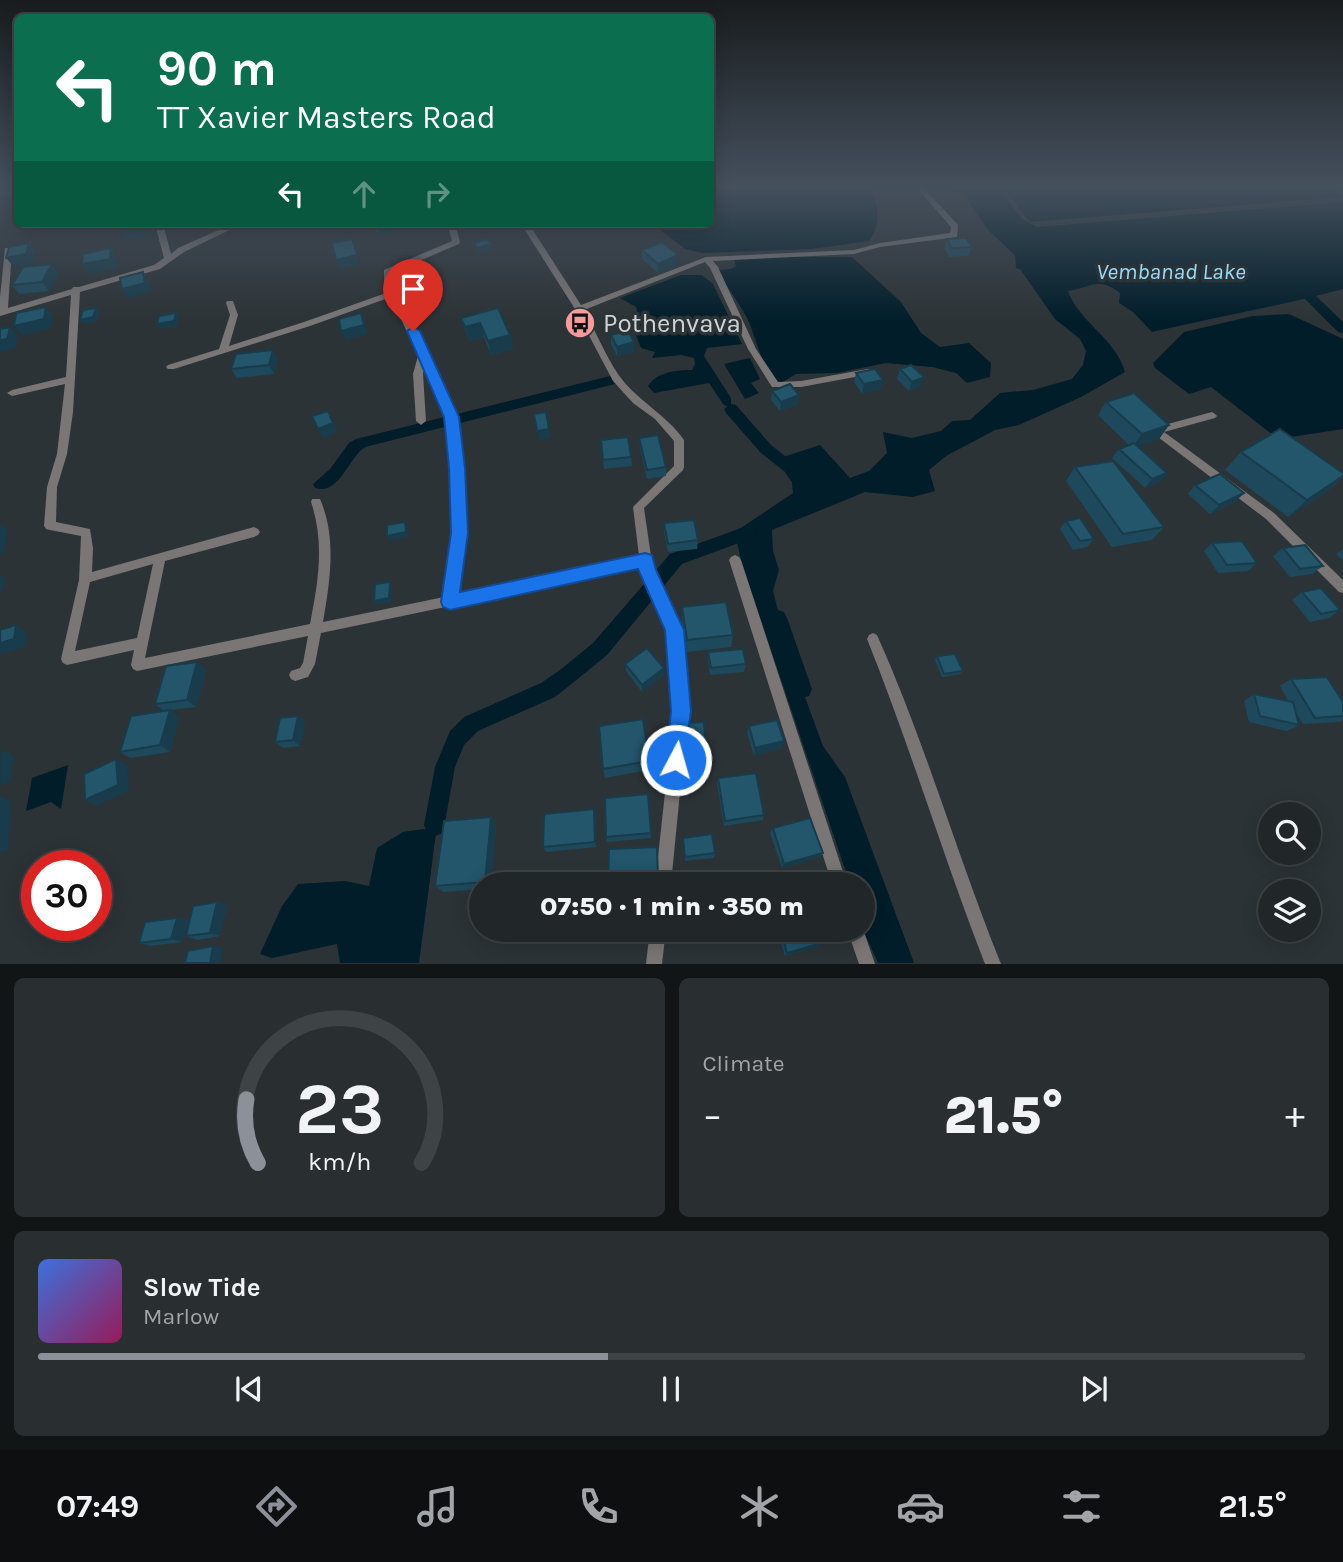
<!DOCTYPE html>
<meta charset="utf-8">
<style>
:root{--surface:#212628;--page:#292e30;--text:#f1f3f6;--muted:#a2a5a8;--line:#3e4345;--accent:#8c9099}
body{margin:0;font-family:Karla,sans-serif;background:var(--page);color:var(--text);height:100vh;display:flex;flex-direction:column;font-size:26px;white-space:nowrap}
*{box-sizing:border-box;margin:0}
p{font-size:23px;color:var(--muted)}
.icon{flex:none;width:38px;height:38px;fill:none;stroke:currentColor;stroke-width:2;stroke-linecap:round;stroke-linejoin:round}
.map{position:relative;height:964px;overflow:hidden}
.sheet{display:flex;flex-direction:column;gap:14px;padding:14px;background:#121516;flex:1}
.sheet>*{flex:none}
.top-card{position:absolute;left:14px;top:14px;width:700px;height:214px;border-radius:10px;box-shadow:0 4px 18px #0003,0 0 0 2px var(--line);background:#0b6e4f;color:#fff;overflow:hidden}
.fabs{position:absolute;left:1258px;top:802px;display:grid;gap:14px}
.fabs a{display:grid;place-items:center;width:63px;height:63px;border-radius:50%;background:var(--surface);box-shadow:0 4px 18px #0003,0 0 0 2px var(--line);font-size:35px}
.speed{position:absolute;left:21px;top:850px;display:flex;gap:14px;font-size:35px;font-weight:700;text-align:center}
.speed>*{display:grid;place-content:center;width:91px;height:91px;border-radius:50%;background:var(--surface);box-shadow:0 4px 18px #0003,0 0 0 2px var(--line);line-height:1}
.speed .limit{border:10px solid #d22;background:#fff;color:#111}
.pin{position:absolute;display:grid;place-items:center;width:60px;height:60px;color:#fff;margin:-72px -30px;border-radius:50% 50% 50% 0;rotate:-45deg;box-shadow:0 0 7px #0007}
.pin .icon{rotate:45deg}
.me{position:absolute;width:77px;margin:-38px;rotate:6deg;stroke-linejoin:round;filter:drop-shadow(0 0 5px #0008)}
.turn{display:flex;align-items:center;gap:24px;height:147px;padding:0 28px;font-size:32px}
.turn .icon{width:91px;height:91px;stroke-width:2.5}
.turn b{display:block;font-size:49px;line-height:60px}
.lanes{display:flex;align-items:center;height:66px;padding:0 28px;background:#0003;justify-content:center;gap:35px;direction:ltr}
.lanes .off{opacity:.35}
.big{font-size:52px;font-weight:800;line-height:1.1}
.sheet .card{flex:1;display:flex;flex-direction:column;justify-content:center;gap:10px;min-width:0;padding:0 24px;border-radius:10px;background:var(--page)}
.sheet .dial{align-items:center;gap:0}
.dial svg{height:182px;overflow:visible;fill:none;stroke:var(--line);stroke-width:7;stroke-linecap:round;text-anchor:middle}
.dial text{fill:var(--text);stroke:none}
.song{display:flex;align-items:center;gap:21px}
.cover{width:84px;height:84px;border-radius:10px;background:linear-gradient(135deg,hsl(220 70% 55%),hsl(330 70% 35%))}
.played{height:7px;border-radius:4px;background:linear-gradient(90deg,var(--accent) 45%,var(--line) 45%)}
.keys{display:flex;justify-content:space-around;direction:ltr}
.heat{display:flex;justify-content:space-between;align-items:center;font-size:38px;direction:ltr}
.sheet .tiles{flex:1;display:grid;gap:14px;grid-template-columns:1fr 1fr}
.card:last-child{grid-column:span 2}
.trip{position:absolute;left:469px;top:872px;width:406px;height:70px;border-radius:35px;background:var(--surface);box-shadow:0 4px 18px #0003,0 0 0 2px var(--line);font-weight:800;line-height:70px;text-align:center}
.dock{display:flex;height:112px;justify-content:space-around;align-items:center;background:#0d0f10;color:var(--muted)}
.dock .icon{width:49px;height:49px}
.dock .selected{color:var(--accent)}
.dock b{font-size:32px;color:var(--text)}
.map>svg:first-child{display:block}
.water{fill:#001d29}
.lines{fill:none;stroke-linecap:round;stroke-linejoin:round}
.canal{fill:#001d29;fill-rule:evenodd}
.minor{fill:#7a7676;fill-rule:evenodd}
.wall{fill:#1e495c}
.shaded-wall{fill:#183c4b}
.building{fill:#23556b;stroke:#183c4b;stroke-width:2}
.route{fill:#1a73e8;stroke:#114b97;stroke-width:2}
.labels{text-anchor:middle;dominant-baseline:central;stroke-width:7;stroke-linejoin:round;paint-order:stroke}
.far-water-label{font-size:23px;font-style:italic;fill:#97dcfc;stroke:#2c3336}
.poi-label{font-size:26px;fill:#cfd3d5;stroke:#2c3336;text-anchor:start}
</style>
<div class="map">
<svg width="1343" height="964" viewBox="0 0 1343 964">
<rect width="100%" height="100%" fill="#2c3336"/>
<g class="water">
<path d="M711 187H871C878 207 882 223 869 241L811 249 702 253 685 249 659 229 660 224H710Z"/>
<path d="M942 187H999L1022 219 1037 227 1343 202V289C1280 306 1215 317 1152 332L1133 312 1119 303 1120 293C1098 276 1091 288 1068 291 1079 322 1116 339 1125 372L1081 397 1019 425 995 430 946 456 929 470 935 491 913 497 865 492 772 530 773 551 779 570 773 591 789 654 823 746 845 777 914 963H878L863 930V884H850L741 561 735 532 793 493 791 475 780 458 820 445 850 478 869 471 887 453 883 432 912 438 941 431 952 421 970 420 1000 393 1033 390 1072 379 1083 365 1086 351 1080 339 1055 319 1020 269 1016 268 1015 255 989 231 964 195Z"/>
<polygon points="1003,187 1332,187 1343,197 1030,222"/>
<path d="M772 257H852L901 302 921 333 940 347 969 343 991 363 990 377 967 383 956 373 932 367 886 363 837 373 796 374 781 383C760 371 757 336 746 316 737 300 726 286 717 270L731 269 736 266 734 259Z"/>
<path d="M681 275H702L713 284 742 344 707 348 704 356 731 398V409L723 404 709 383 654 393 648 386C657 372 676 370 692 370L695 364 694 358 681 355 652 358 655 352 641 348 629 317 637 311 636 307 620 298Z"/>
<polygon points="1289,314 1343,339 1343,429 1278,439 1211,387 1189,394 1155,368 1153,363 1184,332 1253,316"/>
<polygon points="750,358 760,379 751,383 759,393 745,399 724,364"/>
<polygon points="68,765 61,809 51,802 26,811 32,778"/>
<polygon points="424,829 436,833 419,963 340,963 337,944 272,958 260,954 282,906 298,884 345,881 369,886 377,848 403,832"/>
</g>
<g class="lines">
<g class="canal">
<polygon points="1308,291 1312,292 1343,322 1343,333 1338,332 1304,298 1302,295"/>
<path d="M614 375 619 377 621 380 619 383 365 447C349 457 339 496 315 488L313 484 330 469 349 443 356 439Z"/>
<polygon points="731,404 736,405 771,445 795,464 805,477 803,481 791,481 785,472 761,453 726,413 724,409"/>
<polygon points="749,525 755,527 757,532 755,537 682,564 607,655 574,682 555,697 478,731 464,745 455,767 443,833 435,836 427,833 424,825 435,767 450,731 464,717 541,683 560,670 593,643 670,554"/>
<polygon points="778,610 784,612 787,618 812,689 809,696 802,698 795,696 792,689 769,618 772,612"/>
</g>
<g class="minor">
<path d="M916 187H923L958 225 957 237 880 247 854 254 713 261 718 267 756 349 778 382 801 381 868 369 873 372 871 374 801 387H772L748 349 710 268 705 262 584 310C595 330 608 361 621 378 639 402 667 415 684 440V467L683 470 644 508 653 570 681 630 688 711 671 884H655L674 711 669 630 641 566 321 633 315 664 308 677 295 681 291 679 289 675 291 671 300 668 303 663 308 636 137 671 133 669 131 665 134 650 67 665 63 663 61 659 79 580 81 536 50 530 46 529 44 526 47 487 57 454 65 384 12 396 7 393 12 390 66 377 71 295 0 316V297L5 248H11L12 250 8 308 72 289 73 287H79L154 265 164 258 155 224H163L171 254 178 248 232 224H242L184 252 160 269 80 292 73 412 67 454 57 487 56 522 90 529 93 548 92 572 254 527 258 529 260 532 258 535 254 537 165 561 145 658 310 624C318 583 325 543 311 502L312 499H320C337 538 330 581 323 622L444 597 454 533 452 468 446 417 424 369 423 374 426 421 421 425 416 421 413 374 418 356 391 297 310 326 174 369H168L166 367 168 365 219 349 230 315 226 303 227 301H233L238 315 229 346 304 322 389 292 384 282V270L452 241 447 224H455L460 242 459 244 391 273 392 282 456 417 462 468 466 533 456 594 639 556 633 507 674 466V441L655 419 633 403 613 381 575 309 521 224H529L581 305 706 257 854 250 880 243 950 233 951 227ZM153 564 137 638 75 651 90 582Z"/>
<polygon points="1212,412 1215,414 1217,416 1215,418 1164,432 1274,513 1343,580 1343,593 1339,592 1266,519 1146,428 1151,424 1157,427"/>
<polygon points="735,555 739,557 741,560 847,884 832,884 729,560 731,557"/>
<path d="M873 633 877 635C925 742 957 855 1001 964H985C943 856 910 746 867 639L869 635Z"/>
<polygon points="650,929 666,929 662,964 646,964"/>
<polygon points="847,929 863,929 875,964 859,964"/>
</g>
</g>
<g class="wall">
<polygon points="18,187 18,195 16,194 14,196 3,196 0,193 0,191"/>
<polygon points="373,224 397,224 399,230 380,237 375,230"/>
<polygon points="947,239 972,247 968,256 949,257 944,248"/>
<polygon points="642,250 678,265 658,273 642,259"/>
<polygon points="59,273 49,291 19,294 12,285"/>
<polygon points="461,318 510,335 513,349 491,355 484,337 469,341"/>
<polygon points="611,335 635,352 617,356 611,344"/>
<polygon points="278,359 274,374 237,378 231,369"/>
<polygon points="900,369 921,386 909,391 897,379"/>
<polygon points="856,373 883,380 880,389 862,394 854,382"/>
<polygon points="772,391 799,395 798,404 780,411 771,400"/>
<polygon points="1106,402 1169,425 1159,439 1137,446 1160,482 1145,488 1112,458 1119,449 1129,445 1098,415"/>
<polygon points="639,438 666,467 666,476 647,479 640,447"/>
<polygon points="601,440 631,457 632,466 604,469"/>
<polygon points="1241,452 1343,473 1343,477 1326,492 1288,517 1225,470"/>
<polygon points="1075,467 1164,527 1152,540 1112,547 1066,481"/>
<polygon points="1195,485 1244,493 1236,501 1210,514 1188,494"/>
<polygon points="1066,521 1094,539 1087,547 1073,550 1060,529"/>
<polygon points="664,523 698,540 697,549 668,552 664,532"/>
<polygon points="1212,543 1257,563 1248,571 1218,573 1204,551"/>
<polygon points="1283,548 1323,566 1312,574 1290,577 1273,556"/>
<polygon points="1343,549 1343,560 1336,554"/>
<polygon points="1302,592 1340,610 1329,618 1310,622 1292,600"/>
<polygon points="682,607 733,635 731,647 687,652 682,619"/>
<polygon points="708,652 746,664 744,672 710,675 708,659"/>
<polygon points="937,656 963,671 960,674 942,677 935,660"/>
<polygon points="625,664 664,668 664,675 642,692 626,671"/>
<polygon points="206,669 196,707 170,710 179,717 170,752 130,758 120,752 164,711 155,704"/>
<polygon points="1291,679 1343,702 1343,720 1339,722 1303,724 1295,711 1299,725 1287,731 1249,722 1244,701 1254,694 1289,702 1280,686"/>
<polygon points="298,716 305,722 300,746 283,748 275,742"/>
<polygon points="749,726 782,748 754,755 747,733"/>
<polygon points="682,730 706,750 705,756 683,757"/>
<polygon points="649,761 649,770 605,778 603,769"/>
<polygon points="718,778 764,815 763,820 724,826 717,784"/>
<polygon points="648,794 651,838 607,842 606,837"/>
<polygon points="594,809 596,815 596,847 546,852 543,847"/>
<polygon points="491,817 496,825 491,884 481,884 481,889 443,892 435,886"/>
<polygon points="773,828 823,853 820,857 782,868 770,833"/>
<polygon points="683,838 715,853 714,858 685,861"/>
<polygon points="657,847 658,884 609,884 608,882"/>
<polygon points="217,902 227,906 220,936 197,940 186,936"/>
<polygon points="177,918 188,921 182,942 151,946 139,943"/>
<polygon points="544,929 583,929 583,940 546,942 543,939"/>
<polygon points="780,929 822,943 819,946 785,956 778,933"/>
</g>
<g class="shaded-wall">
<polygon points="45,224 78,224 77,226 49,230"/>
<polygon points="143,224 146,224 149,228 149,235 126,240 120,231"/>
<polygon points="388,224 397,224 399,230 380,237 377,227"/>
<polygon points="352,239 360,264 339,269 336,260"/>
<polygon points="29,243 36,252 34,263 14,267 6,258"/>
<polygon points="491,244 492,249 478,253 477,248"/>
<polygon points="111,248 117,258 117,268 89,274 82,264"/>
<polygon points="678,255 678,265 658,273 658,264"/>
<polygon points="52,264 59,273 49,291 42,282"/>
<polygon points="143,272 149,282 151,292 128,298 122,289"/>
<polygon points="46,307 53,316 52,328 22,335 14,326"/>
<polygon points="96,308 100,312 97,322 84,324 80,320"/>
<polygon points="176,313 179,317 177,326 160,329 157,324"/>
<polygon points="361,313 368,334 346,340 341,331"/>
<polygon points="480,323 484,337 469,341 465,327"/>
<polygon points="10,327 18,336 15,348 0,352 0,340"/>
<polygon points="510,335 513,349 491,355 488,341"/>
<polygon points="634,342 635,352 617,356 617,347"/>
<polygon points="273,350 278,359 274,374 269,365"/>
<polygon points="924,377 921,386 909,391 912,382"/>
<polygon points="883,380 880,389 862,394 864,384"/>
<polygon points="799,395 798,404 780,411 781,402"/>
<polygon points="328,411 338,432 323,438 318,429"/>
<polygon points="1169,425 1159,439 1132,448 1142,434"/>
<polygon points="549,429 551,438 539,440 537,431"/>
<polygon points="1167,473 1160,482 1145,488 1152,479"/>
<polygon points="1343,476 1326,492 1288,517 1307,500"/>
<polygon points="1244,493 1236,501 1210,514 1219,505"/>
<polygon points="405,522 407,526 408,537 389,541 387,536"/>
<polygon points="0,524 8,531 4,553 0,554"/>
<polygon points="0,575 5,578 3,590 0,591"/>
<polygon points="390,582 392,586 391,602 376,605 374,601"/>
<polygon points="16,625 27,633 25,647 0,654 0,643"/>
<polygon points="197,662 206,669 196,707 187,700"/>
<polygon points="664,668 664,675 642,692 642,685"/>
<polygon points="170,710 179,717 170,752 160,745"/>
<polygon points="298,716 305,722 300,746 293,740"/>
<polygon points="784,741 782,748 754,755 755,748"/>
<polygon points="1,749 14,756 10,782 0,785"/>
<polygon points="116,759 127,765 129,791 97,806 85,800"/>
<polygon points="0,796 11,801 8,850 0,853"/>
<polygon points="594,809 596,815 596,847 595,842"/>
<polygon points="491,817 496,825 491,884 487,884 485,882"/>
<polygon points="823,853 820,857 782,868 784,864"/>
<polygon points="217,902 227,906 220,936 210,933"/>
<polygon points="177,918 188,921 182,942 171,939"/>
<polygon points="581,929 583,929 583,940 581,937"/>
<polygon points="822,943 819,946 785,956 787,953"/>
<polygon points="213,946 223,949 220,963 210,963"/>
</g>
<g class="building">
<polygon points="4,187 15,187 11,191 0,192"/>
<polygon points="121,224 143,224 143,226 120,231"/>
<polygon points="375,224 388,224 377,227"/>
<polygon points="966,238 972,247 952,248 947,239"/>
<polygon points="352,239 357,255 336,260 332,243"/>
<polygon points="487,239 491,244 477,248 474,243"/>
<polygon points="662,242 678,255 658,264 642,250"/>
<polygon points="29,243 26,254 6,258 9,247"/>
<polygon points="111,248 110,259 82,264 83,254"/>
<polygon points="52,264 42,282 12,285 23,267"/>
<polygon points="143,272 145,283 122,289 120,278"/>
<polygon points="46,307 44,319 14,326 16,313"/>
<polygon points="96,308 93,317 80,320 83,310"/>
<polygon points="498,308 510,335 488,341 480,323 465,327 461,318"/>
<polygon points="176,313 174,321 157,324 159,316"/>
<polygon points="361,313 364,325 341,331 339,319"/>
<polygon points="10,327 7,339 0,340 0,329"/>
<polygon points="628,331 634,342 617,347 611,335"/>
<polygon points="273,350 269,365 231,369 236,354"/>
<polygon points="911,365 924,377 912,382 900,369"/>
<polygon points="875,369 883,380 864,384 856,373"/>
<polygon points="790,384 799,395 781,402 772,391"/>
<polygon points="1134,393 1169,425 1142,434 1106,402"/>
<polygon points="328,411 333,423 318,429 312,416"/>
<polygon points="546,412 549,429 537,431 534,414"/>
<polygon points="1280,429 1343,473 1343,476 1307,500 1241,452"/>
<polygon points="658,435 666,467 647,470 639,438"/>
<polygon points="628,437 631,457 603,460 601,440"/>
<polygon points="1134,443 1167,473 1152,479 1119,449"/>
<polygon points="1113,461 1164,527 1123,534 1075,467"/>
<polygon points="1220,474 1244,493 1219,505 1195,485"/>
<polygon points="1080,518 1094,539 1080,541 1066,521"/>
<polygon points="694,520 698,540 668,544 664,523"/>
<polygon points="405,522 406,532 387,536 387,525"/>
<polygon points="1242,541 1257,563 1227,565 1212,543"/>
<polygon points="1305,545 1323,566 1300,569 1283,548"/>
<polygon points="390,582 389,598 374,601 375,584"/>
<polygon points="1321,588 1340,610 1321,614 1302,592"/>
<polygon points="726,602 733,635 687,640 682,607"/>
<polygon points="16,625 14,639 0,643 0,630"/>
<polygon points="647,648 664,668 642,685 625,664"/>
<polygon points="743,649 746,664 711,668 708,652"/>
<polygon points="955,654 963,671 944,674 937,656"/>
<polygon points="197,662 187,700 155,704 166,666"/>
<polygon points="1327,677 1343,702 1343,716 1315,718 1291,679"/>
<polygon points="1254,694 1293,702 1299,725 1260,716"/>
<polygon points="170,710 160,745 120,752 131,716"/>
<polygon points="298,716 293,740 275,742 280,718"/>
<polygon points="643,719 649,761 603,769 599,726"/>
<polygon points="777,720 784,741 755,748 749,726"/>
<polygon points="704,722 706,750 683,751 682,723"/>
<polygon points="116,759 118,785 85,800 84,774"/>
<polygon points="756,773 764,815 725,821 718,778"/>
<polygon points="648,794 651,833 606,837 605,798"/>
<polygon points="594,809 595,842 543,847 544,814"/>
<polygon points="491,817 485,882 435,886 444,821"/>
<polygon points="810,818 823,853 784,864 773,828"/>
<polygon points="712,834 715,853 685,857 683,838"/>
<polygon points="657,847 658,880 608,882 609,849"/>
<polygon points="217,902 210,933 186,936 193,906"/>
<polygon points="177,918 171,939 139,943 145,922"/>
<polygon points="544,929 581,929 581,937 543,939"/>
<polygon points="780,929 817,929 822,943 787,953"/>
<polygon points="213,946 210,963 185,963 188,951"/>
</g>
<linearGradient id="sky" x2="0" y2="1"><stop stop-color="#181c1e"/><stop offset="0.58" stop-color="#45505d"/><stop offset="1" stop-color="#45505d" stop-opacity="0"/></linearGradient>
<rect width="1343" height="322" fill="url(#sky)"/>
<polygon class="route" points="413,327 420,331 459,417 465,468 468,533 460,592 645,553 652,555 656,570 684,630 691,711 683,768 676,771 669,768 666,760 671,711 665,630 638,569 450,610 443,607 441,602 451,533 449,468 444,417 407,331"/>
<defs>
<g id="bus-disc" transform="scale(1.575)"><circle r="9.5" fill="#f59b9d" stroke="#2c3336"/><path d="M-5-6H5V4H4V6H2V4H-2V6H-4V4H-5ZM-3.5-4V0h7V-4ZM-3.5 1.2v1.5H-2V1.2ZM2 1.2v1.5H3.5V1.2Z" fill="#111"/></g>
</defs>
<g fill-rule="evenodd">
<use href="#bus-disc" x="580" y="323"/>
</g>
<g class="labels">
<g class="far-water-label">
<text x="1171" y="271">Vembanad Lake</text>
</g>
<g class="poi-label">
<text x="603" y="323">Pothenvava</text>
</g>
</g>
</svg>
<div class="fabs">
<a><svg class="icon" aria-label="search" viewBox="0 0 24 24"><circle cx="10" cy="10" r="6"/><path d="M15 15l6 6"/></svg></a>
<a><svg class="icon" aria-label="layers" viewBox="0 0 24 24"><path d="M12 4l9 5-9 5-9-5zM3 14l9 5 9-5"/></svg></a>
</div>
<div class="speed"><div class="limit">30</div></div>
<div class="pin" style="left:413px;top:331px;background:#d93025"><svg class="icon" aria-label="arrive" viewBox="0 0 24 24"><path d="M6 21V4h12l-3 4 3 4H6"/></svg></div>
<svg class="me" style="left:676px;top:760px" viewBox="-20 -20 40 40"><circle r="17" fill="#1a73e8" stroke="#fff" stroke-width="3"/><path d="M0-11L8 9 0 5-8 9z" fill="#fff"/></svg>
<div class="trip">07:50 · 1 min · 350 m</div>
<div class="top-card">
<div class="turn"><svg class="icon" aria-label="left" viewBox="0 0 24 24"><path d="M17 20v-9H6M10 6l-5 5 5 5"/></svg><div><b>90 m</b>TT Xavier Masters Road</div></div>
<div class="lanes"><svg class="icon" aria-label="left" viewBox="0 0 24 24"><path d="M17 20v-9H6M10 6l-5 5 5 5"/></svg><svg class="icon off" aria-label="ahead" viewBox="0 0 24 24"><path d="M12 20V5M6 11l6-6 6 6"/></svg><svg class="icon off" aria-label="right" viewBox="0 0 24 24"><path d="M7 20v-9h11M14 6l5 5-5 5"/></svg></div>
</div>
</div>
<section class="sheet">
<div class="tiles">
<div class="card dial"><svg viewBox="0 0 100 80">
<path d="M14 69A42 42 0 1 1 86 69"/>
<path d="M14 69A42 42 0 0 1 9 41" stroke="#8c9099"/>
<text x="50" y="56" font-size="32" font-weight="700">23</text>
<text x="50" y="72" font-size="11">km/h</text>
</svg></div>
<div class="card"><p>Climate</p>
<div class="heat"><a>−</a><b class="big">21.5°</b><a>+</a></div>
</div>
<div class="card">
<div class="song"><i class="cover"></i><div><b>Slow Tide</b><p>Marlow</p></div></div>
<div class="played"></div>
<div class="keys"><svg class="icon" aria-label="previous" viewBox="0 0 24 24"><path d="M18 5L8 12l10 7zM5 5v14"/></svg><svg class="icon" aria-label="pause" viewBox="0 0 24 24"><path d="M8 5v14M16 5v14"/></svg><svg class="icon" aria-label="next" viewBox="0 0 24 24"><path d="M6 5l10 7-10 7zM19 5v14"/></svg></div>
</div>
</div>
</section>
<nav class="dock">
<b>07:49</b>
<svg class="icon selected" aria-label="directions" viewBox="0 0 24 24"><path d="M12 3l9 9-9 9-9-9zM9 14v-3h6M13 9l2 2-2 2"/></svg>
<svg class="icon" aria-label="music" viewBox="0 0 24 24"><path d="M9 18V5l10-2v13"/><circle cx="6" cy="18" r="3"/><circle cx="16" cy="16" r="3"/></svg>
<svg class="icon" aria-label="phone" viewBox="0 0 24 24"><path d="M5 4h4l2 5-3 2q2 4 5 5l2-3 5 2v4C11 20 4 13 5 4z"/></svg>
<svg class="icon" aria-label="climate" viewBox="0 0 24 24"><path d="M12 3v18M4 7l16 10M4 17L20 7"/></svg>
<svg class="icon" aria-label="car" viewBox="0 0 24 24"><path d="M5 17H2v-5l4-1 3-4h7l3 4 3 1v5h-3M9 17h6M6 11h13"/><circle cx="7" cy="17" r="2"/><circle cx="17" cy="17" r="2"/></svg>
<svg class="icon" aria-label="filters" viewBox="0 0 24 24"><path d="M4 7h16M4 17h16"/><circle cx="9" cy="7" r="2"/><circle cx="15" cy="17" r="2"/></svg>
<b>21.5°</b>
</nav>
